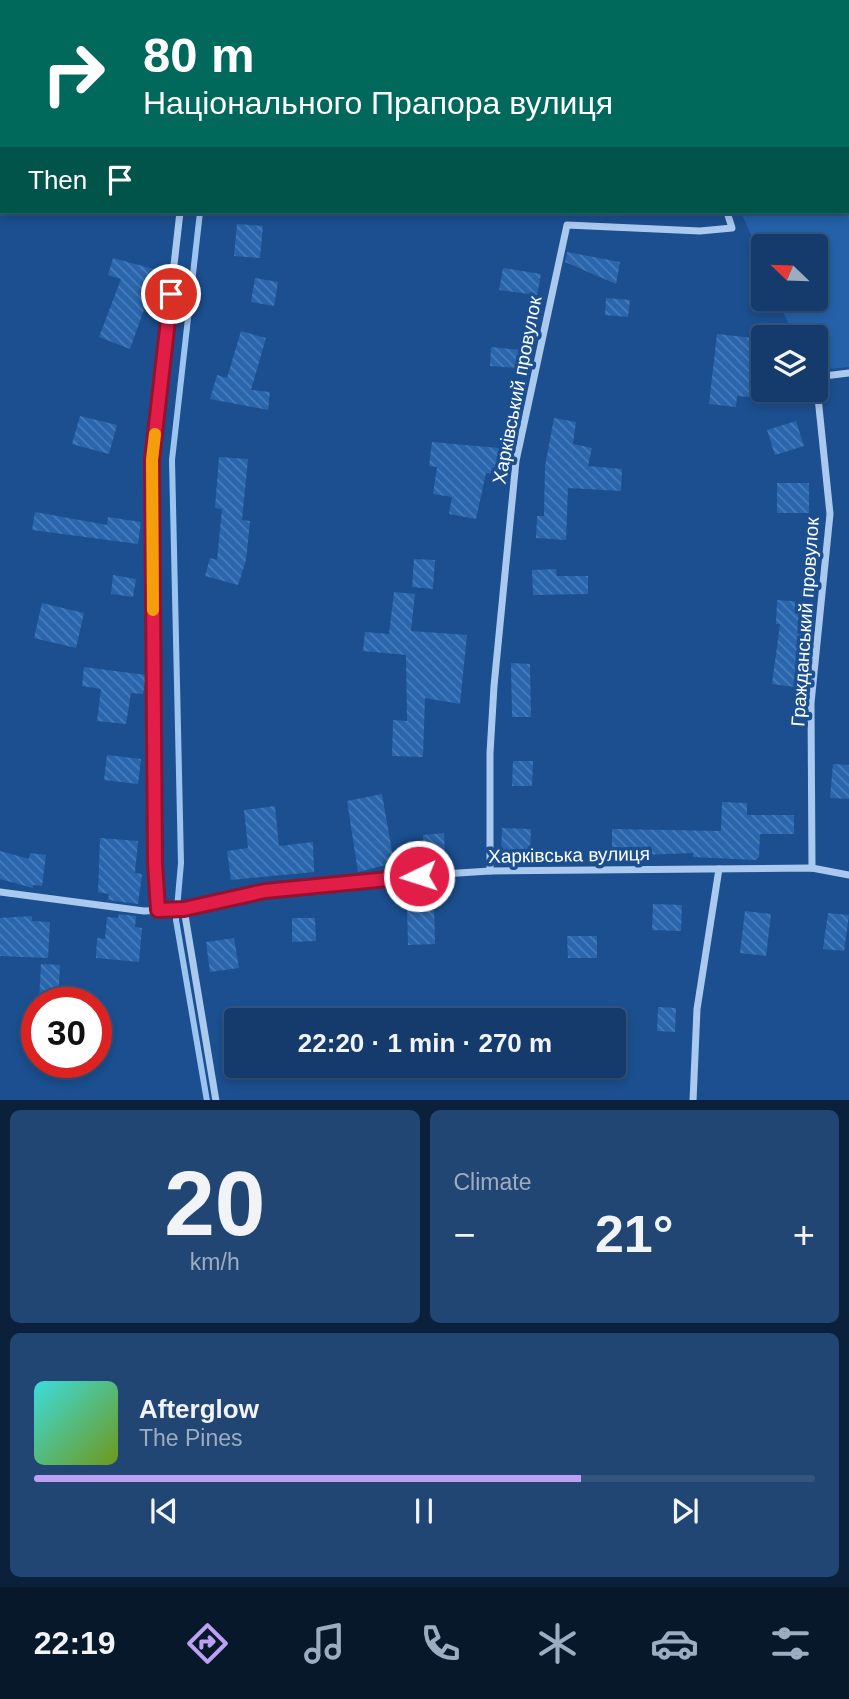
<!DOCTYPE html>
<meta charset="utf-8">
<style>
:root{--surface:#143b6b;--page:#214673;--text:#f1f3f6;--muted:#9dadc1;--line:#33557e;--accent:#bca0f2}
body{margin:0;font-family:Helvetica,sans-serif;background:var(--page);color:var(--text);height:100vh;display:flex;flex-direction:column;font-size:26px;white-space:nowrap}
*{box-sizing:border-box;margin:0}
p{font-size:23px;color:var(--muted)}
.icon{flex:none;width:38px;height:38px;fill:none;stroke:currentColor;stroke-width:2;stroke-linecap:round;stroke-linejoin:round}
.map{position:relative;height:1100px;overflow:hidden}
.side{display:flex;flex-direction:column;gap:10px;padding:10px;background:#0b203b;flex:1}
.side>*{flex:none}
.banner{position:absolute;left:0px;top:0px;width:850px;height:214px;box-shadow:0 4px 10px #0003,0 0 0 2px var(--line);background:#00695c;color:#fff;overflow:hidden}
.needle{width:46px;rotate:293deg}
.buttons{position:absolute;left:751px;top:234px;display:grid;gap:14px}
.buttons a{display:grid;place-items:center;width:77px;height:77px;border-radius:7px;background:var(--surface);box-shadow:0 4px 10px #0003,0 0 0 2px var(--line);font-size:35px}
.speed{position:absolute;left:21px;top:987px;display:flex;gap:14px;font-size:35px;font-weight:700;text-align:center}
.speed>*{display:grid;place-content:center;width:91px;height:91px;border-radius:50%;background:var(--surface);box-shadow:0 4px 10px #0003,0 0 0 2px var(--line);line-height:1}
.speed .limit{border:10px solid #d22;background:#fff;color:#111}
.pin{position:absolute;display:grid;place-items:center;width:60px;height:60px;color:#fff;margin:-30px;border:4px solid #fff;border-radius:50%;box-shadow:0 2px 7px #0007}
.me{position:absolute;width:77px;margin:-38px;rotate:266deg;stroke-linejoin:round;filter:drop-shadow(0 0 5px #0008)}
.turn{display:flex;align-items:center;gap:24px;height:147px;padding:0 28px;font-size:32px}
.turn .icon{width:91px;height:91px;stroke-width:2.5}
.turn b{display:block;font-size:49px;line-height:60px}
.then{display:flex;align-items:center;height:66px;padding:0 28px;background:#0003;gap:14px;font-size:26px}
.big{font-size:52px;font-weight:700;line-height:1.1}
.side .widget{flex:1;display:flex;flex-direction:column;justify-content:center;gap:10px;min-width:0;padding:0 24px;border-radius:10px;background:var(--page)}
.side .dial{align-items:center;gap:0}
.dial b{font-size:91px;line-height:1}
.song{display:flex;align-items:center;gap:21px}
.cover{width:84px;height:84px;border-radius:10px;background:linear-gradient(135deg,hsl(180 70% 55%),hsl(80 70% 35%))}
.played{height:7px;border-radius:4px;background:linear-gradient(90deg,var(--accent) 70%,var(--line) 70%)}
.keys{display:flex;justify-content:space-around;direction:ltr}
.heat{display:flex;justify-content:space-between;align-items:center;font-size:38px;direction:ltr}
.side .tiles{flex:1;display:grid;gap:10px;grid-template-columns:1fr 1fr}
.widget:last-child{grid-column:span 2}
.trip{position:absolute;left:224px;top:1008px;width:402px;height:70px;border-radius:7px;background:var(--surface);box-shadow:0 4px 10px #0003,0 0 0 2px var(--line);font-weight:700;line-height:70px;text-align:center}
.dock{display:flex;height:112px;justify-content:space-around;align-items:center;background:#08182b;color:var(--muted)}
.dock .icon{width:49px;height:49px}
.dock .on{color:var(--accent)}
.dock b{font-size:32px;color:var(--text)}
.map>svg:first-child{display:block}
.grass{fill:#2461a8}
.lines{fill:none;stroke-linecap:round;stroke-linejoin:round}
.stream{stroke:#9cc4f0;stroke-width:6}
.building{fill:url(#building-back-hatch)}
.path{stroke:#a9c9ee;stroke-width:3.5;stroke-dasharray:3.5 5;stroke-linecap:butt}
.minor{stroke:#a9c9ee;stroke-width:7}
.route-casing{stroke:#92132f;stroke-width:18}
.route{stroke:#e11d48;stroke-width:12}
.slow{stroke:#f59e0b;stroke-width:12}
.labels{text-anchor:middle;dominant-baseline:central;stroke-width:7;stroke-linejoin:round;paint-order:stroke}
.street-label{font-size:19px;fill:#fff;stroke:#1b4f8f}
</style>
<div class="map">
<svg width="849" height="1101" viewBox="0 0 849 1101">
<defs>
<pattern id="building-back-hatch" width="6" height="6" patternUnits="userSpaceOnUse" patternTransform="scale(1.75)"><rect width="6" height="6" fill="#2a66ad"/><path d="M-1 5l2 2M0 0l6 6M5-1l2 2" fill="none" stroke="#4a7db9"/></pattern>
</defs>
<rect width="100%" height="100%" fill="#1b4f8f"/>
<polygon class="grass" points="661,0 849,0 849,367 831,369 823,341 794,338 778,299 816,299 816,247 763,247 763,263 741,212 849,212 849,2"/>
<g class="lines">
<g class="stream">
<polyline points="253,2 253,0"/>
<polyline points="200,212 172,460 181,863 176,920 207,1101"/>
</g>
</g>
<g class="building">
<polygon points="237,224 263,226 260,258 234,256"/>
<polygon points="567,252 620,262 616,284 565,262"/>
<polygon points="113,258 161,271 157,288 152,287 130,349 99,337 121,279 108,275"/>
<polygon points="503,268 541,274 537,295 499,290"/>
<polygon points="255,278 278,282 274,306 251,302"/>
<polygon points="606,298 630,300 628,317 605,315"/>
<polygon points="241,331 266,338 251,390 270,392 268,410 210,399 217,375 227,378"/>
<polygon points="717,334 763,339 763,398 737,396 736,407 709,404"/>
<polygon points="491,347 521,350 519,368 490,366"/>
<polygon points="80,416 117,425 109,454 72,444"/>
<polygon points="554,418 576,422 573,444 592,448 588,466 622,469 621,491 568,488 566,540 536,538 537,516 544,516 545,466"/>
<polygon points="796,421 804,446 775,455 767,430"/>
<polygon points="432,442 499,448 496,474 486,473 476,519 449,514 452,497 433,494 437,467 429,466"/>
<polygon points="219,457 248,459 242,520 250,521 246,560 238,585 205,576 210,558 217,560 222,509 215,508"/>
<rect x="777" y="483" width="32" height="30"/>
<polygon points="35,512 107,525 108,517 141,522 138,544 32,530"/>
<polygon points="414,559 435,560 433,589 412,587"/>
<polygon points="556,569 557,576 588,576 588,594 533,595 532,570"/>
<polygon points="113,575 136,579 133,597 111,594"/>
<polygon points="394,592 415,594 411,631 467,635 460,704 425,698 423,757 392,756 393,720 407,721 406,655 363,651 365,632 389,634"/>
<polygon points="777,600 804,602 801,652 807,652 802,688 772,684 780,624 776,624"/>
<polygon points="42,603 84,613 76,648 34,638"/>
<polygon points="511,663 530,664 531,717 512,717"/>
<polygon points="84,667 146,675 143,694 131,693 126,724 97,721 101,689 82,686"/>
<polygon points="107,755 141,759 138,784 104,780"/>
<polygon points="513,761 533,761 532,786 512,786"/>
<polygon points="833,764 849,765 849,799 830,798"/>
<polygon points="382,794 394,863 358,872 347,801"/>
<polygon points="722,802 747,803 747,815 794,815 794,834 760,834 759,857 756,860 693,857 693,853 641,855 641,860 612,860 612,829 721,831"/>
<polygon points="275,806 279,846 313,842 314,872 231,880 227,851 248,848 244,810"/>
<polygon points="502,828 531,829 530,856 501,855"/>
<polygon points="444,833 445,857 424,858 423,835"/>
<polygon points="100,838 138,841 135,873 142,874 138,904 108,900 109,894 98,892"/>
<polygon points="0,851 29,859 30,853 46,855 42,886 33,885 33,888 0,879"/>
<polygon points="653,904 682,905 681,931 652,930"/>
<polygon points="434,905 435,944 408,945 407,906"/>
<polygon points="745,911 771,914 766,956 740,953"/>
<polygon points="828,913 849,915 844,951 823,949"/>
<polygon points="119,914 136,916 135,927 142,928 139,962 96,958 97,938 105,939 107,917 118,918"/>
<polygon points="32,916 32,921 50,922 48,958 0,956 0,918"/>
<polygon points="292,918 315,918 316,941 292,942"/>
<polygon points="567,936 597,936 597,958 568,958"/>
<polygon points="234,938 239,968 210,972 206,942"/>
<polygon points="41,964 60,965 58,1003 39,1003"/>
<polygon points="658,1007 676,1008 675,1032 657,1031"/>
</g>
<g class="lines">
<polyline class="path" points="719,0 719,2"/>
<g class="minor">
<polyline points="652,0 653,2"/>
<polyline points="233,2 234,0"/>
<polyline points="816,377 849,373"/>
<polyline points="812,868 811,703 830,514 816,378"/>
<polyline points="490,871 490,753 494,686 516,461 567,225 700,231 732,228 727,212"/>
<polyline points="0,892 144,911 184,909 266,891 396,877 490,871 812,868 849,875"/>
<polyline points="184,909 216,1101"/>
<polyline points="158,910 155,863 152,459 180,212"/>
<polyline points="693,1101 697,1009 719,869"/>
</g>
</g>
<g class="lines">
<g class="route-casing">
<polyline id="route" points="171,294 152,460 155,863 158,910 184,909 265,891 419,876"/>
</g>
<use href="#route" class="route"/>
<polyline class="slow" points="153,610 152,460 155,434"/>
</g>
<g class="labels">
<g class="street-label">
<text transform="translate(517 390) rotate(-79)">Харківський провулок</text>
<text transform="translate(805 622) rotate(-86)">Гражданський провулок</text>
<text transform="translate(569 855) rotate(-1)">Харківська вулиця</text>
</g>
</g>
</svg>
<div class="buttons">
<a><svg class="needle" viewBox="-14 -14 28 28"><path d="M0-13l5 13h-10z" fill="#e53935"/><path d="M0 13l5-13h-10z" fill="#9dadc1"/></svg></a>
<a><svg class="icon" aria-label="layers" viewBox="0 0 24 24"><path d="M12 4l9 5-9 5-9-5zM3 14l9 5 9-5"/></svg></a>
</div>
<div class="speed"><div class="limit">30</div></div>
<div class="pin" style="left:171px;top:294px;background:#d93025"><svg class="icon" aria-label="arrive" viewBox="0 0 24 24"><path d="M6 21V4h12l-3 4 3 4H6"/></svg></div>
<svg class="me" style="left:419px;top:876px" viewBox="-20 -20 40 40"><circle r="17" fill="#e11d48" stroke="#fff" stroke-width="3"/><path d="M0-11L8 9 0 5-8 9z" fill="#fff"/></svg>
<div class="trip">22:20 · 1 min · 270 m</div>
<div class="banner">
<div class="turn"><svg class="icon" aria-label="right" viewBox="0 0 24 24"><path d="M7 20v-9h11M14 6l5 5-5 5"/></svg><div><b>80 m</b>Національного Прапора вулиця</div></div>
<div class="then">Then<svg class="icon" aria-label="arrive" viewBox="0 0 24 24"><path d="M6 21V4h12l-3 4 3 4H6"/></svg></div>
</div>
</div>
<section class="side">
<div class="tiles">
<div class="widget dial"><b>20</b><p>km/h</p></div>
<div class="widget"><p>Climate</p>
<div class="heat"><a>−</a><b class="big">21°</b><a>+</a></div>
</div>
<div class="widget">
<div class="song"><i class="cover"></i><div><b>Afterglow</b><p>The Pines</p></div></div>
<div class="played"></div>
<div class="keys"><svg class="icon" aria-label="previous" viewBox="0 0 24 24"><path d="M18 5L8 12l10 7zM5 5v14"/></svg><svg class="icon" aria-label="pause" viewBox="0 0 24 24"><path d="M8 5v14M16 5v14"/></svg><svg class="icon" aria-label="next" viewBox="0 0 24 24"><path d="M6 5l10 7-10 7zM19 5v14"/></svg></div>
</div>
</div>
</section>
<nav class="dock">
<b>22:19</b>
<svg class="icon on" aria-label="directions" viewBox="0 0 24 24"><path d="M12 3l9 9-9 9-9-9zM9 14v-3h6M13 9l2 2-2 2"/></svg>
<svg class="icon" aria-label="music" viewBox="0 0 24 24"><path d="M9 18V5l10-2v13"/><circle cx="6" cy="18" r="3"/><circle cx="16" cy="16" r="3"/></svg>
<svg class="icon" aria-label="phone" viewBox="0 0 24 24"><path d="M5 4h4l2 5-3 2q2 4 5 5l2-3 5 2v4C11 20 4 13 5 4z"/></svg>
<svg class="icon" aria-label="climate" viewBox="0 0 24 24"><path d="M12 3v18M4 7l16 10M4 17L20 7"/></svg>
<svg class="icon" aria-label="car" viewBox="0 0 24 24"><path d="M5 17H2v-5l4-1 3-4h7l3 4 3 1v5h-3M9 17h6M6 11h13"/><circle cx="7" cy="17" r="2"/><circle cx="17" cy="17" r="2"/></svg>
<svg class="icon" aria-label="filters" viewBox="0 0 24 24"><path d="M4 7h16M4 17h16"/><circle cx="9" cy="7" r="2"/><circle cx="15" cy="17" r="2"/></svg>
</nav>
